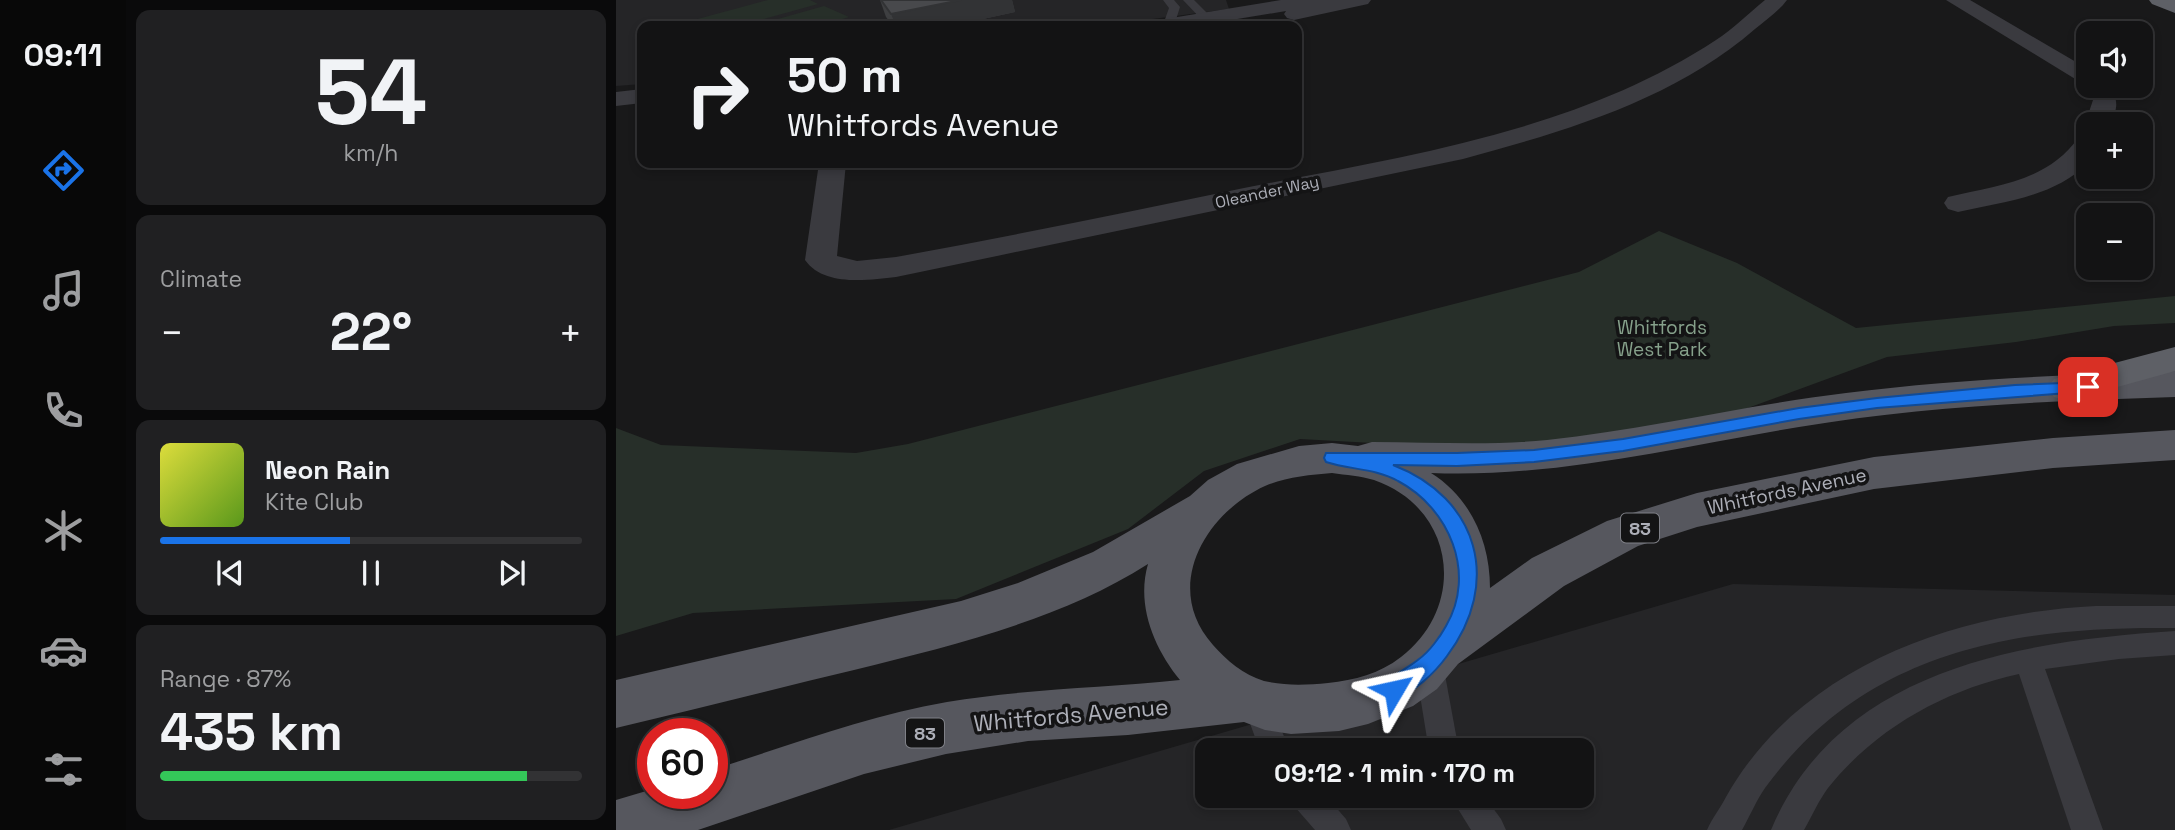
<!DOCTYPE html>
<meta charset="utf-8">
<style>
:root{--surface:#131314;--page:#202022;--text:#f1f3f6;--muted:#9d9ea0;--line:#323234;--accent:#1a73e8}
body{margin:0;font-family:"Space Grotesk",sans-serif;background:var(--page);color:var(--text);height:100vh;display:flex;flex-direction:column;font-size:26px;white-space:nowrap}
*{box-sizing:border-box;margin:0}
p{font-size:23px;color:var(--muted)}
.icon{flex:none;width:38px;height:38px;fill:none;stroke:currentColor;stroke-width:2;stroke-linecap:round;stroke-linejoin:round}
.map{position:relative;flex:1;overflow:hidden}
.sheet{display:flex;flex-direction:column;gap:10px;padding:10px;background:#0a0a0b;width:490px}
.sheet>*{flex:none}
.hud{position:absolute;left:21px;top:21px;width:665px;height:147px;border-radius:14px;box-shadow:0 4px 10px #0003,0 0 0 2px var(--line);background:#131314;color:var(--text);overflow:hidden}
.controls{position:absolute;left:1460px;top:21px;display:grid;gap:14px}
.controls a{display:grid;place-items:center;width:77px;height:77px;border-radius:14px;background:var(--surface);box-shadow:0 4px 10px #0003,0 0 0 2px var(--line);font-size:35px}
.speed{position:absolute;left:21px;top:718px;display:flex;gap:14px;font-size:35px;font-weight:700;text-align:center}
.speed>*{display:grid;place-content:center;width:91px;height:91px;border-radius:50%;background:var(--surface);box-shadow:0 4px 10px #0003,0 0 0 2px var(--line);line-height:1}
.speed .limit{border:10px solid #d22;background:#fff;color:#111}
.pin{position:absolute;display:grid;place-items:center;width:60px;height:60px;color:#fff;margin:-30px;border-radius:14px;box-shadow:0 4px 10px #0006}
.me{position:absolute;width:77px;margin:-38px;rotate:54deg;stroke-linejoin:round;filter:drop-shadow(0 0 5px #0008)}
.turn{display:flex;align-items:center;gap:24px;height:147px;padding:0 35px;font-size:32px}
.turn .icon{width:91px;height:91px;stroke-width:2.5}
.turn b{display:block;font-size:49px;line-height:60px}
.big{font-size:52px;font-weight:700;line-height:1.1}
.sheet .card{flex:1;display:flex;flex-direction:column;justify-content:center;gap:10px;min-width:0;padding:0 24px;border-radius:14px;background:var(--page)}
.sheet .dial{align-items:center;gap:0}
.dial b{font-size:91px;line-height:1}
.song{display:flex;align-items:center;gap:21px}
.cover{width:84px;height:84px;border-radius:10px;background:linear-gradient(135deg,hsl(60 70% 55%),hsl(90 70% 35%))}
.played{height:7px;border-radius:4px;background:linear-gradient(90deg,var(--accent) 45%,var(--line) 45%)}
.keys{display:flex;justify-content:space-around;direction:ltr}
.heat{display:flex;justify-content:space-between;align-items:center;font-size:38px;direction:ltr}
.charge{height:10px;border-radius:5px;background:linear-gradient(90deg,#34c759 87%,var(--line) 0)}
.trip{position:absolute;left:579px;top:738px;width:399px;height:70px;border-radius:14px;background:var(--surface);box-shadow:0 4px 10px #0003,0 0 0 2px var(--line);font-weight:700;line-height:70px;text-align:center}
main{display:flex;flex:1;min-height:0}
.menu{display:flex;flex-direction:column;width:126px;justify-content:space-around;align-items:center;background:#080808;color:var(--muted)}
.menu .icon{width:49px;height:49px}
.menu .active{color:var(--accent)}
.menu b{font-size:32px;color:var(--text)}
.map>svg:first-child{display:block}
.built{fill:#252527;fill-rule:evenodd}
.green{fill:#272f29}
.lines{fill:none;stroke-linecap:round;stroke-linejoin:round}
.service{fill:#3a3a3f;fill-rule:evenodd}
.minor{fill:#3a3a3f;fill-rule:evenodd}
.tertiary{fill:#3a3a3f;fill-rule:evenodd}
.primary{fill:#56575e;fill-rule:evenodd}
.trunk{fill:#5e6066;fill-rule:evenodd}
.wall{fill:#3e3f41}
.shaded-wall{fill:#323335}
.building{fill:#48494c;stroke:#323335;stroke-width:2}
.route{fill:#1a73e8;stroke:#114b97;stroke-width:2}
.labels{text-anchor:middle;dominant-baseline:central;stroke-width:7;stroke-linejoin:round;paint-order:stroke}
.far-street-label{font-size:16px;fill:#adafb8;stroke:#141415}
.shield{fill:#141415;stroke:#7f8087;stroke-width:2}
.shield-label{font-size:18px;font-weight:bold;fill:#adafb8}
.park-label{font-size:19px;fill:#86a18b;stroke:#141415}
.street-label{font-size:19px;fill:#adafb8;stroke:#141415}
.near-street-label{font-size:23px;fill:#adafb8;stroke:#141415}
</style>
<main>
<nav class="menu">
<b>09:11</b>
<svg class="icon active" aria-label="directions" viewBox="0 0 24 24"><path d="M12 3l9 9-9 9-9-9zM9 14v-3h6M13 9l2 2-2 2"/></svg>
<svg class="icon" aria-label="music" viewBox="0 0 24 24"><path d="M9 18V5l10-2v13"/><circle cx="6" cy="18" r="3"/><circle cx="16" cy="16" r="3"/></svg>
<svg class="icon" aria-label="phone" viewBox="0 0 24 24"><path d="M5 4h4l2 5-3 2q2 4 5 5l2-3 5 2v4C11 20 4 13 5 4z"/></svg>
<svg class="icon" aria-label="climate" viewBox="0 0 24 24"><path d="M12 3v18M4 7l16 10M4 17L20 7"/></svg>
<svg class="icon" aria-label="car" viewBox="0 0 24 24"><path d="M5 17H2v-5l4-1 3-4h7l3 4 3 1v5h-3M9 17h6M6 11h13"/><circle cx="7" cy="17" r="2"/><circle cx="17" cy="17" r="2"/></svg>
<svg class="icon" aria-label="filters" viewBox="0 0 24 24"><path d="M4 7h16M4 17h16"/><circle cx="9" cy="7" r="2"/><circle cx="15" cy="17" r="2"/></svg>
</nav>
<section class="sheet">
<div class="card dial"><b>54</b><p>km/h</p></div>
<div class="card"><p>Climate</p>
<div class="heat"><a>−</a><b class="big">22°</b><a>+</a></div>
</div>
<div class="card">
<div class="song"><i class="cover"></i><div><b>Neon Rain</b><p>Kite Club</p></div></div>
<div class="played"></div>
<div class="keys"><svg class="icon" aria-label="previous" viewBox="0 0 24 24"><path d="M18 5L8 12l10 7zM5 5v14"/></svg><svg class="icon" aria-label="pause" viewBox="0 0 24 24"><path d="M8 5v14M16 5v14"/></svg><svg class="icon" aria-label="next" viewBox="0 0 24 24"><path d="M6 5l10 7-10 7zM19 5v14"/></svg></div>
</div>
<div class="card"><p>Range · 87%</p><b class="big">435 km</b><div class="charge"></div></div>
</section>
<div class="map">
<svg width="1559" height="830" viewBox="0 0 1559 830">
<rect width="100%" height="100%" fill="#19191a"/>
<g class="built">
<polygon points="0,0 610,0 613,9 483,26 26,26 26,84 0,86"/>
<path d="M1117 584 1559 595V830H273ZM592 751H966V796H592Z"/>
</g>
<g class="green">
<polygon points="152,0 194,0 202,4 123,26 72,26 67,23"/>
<polygon points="208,6 233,17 204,26 137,26"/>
<polygon points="1043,231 1121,263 1240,328 1559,296 1559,323 1498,326 1400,342 1271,357 1058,435 884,450 684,439 588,471 512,529 340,599 77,613 0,636 0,428 45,445 240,453 292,444 963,272"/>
</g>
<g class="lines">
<g class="service">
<polygon points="547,0 558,0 564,7 558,26 547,25 553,8"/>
<polygon points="567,0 578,0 595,17 595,21 587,21"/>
<path d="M1480 606H1559V628C1399 626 1250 650 1149 788 1140 801 1134 816 1126 830H1091C1096 818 1104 809 1110 797 1183 667 1338 613 1480 606Z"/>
<path d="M1559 631V655L1503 659 1429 669 1487 830H1455L1403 674C1329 690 1260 728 1212 788 1203 800 1196 816 1188 830H1155C1222 669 1405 641 1559 631Z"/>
<polygon points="813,652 823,655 827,664 843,751 813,751 799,664 803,655"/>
<polygon points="641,691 651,695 674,751 644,751 627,704 631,695"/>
<polygon points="675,796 710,796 730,819 735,830 699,830 679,807"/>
<polygon points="834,796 868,796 885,819 890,830 855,830"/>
</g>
<g class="minor">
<path d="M1149 0H1171C1163 11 1150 20 1139 29 1057 100 950 131 847 159L280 277C252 280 208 287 189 260L203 163H230L221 256 241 261 280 257C396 236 512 212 628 188 789 156 960 132 1100 40 1117 29 1133 13 1149 0Z"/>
<path d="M1330 0H1354L1472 69V86H1493C1503 100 1502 108 1494 124H1472V127L1469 124 1477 100 1469 85Z"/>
<path d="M1472 135V163C1438 197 1387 202 1342 212L1332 209 1328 203 1332 197C1381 185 1431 182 1463 137Z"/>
</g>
<g class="tertiary">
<polygon points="665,0 755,0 752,4 678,20 671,18 668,14 670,11 579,26 533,26 536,22 543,20"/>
<polygon points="26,89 26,103 0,106 0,92"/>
</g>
<path class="primary" d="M1559 371V397C1433 401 1307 406 1183 427 1060 447 940 478 815 473 855 498 874 542 874 588L916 558 991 521 1081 493 1258 457 1437 438 1559 430V460L1437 468 1258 489 1081 527 1022 546 948 586 842 664 821 689 797 706 752 724 723 731 675 734 649 730 628 722 512 735 412 741 330 754 248 774 82 830H0V800L37 789V793H96V770C174 745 251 716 331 702 408 689 486 688 564 680 538 648 520 605 532 564 444 620 338 645 238 670 159 689 79 709 0 728V680L345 601 402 583 477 552 574 496 592 480 621 464 683 446 716 443 742 446 756 442C815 442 872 446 931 440 1032 429 1130 405 1230 393 1339 379 1449 375 1559 371ZM716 473C730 475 745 476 758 480 839 508 852 605 785 657 763 674 739 680 712 683 691 685 669 686 648 681 628 675 610 660 597 645 546 588 588 514 649 486 670 477 693 475 716 473Z"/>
<g class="trunk">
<polygon points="1533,0 1559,0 1559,13 1536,4"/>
<polygon points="1559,347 1559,371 1451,401 1438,397 1432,388 1438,379"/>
</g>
</g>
<polygon class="wall" points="264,0 396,0 399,12 335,26 277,26 270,17"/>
<polygon class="shaded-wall" points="345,0 396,0 399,12 335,26 280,26 275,14"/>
<polygon class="building" points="265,0 345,0 275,14"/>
<path class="route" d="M1472 382 1480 387 1478 391 1261 408 1183 419 1007 451 918 462 841 466 777 465C863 498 886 583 831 656 818 674 798 692 778 700L770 697 767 690C773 676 791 669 803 659 813 652 824 637 830 626 861 573 833 508 782 481 759 468 734 470 710 462L708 458 710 453H841L918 450 1007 439 1183 408 1261 398 1399 385Z"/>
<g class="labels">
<g class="far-street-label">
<text transform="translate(651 192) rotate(-12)">Oleander Way</text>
</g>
<g class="shield">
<rect x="1005" y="513.5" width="38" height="29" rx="5"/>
<rect x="290" y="718.5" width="38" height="29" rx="5"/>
</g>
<g class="shield-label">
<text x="1024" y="528">83</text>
<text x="309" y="733">83</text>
</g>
<g class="park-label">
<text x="1046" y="327">Whitfords<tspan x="1046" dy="22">West Park</tspan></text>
</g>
<g class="street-label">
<text transform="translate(1171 491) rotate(-12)">Whitfords Avenue</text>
</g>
<g class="near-street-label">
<text transform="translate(455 715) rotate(-5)">Whitfords Avenue</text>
</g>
</g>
</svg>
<div class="controls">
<a><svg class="icon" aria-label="sound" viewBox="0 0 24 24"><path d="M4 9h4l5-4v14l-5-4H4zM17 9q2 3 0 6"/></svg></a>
<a>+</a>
<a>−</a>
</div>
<div class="speed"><div class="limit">60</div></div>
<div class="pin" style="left:1472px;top:387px;background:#d93025"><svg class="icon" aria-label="arrive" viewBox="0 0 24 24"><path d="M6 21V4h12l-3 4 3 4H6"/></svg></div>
<svg class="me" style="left:778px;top:690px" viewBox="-20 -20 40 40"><path d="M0-17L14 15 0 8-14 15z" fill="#1a73e8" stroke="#fff" stroke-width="4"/></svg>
<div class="trip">09:12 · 1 min · 170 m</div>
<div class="hud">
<div class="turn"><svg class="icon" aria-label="right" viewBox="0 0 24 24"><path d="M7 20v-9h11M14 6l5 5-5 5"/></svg><div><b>50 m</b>Whitfords Avenue</div></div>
</div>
</div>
</main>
